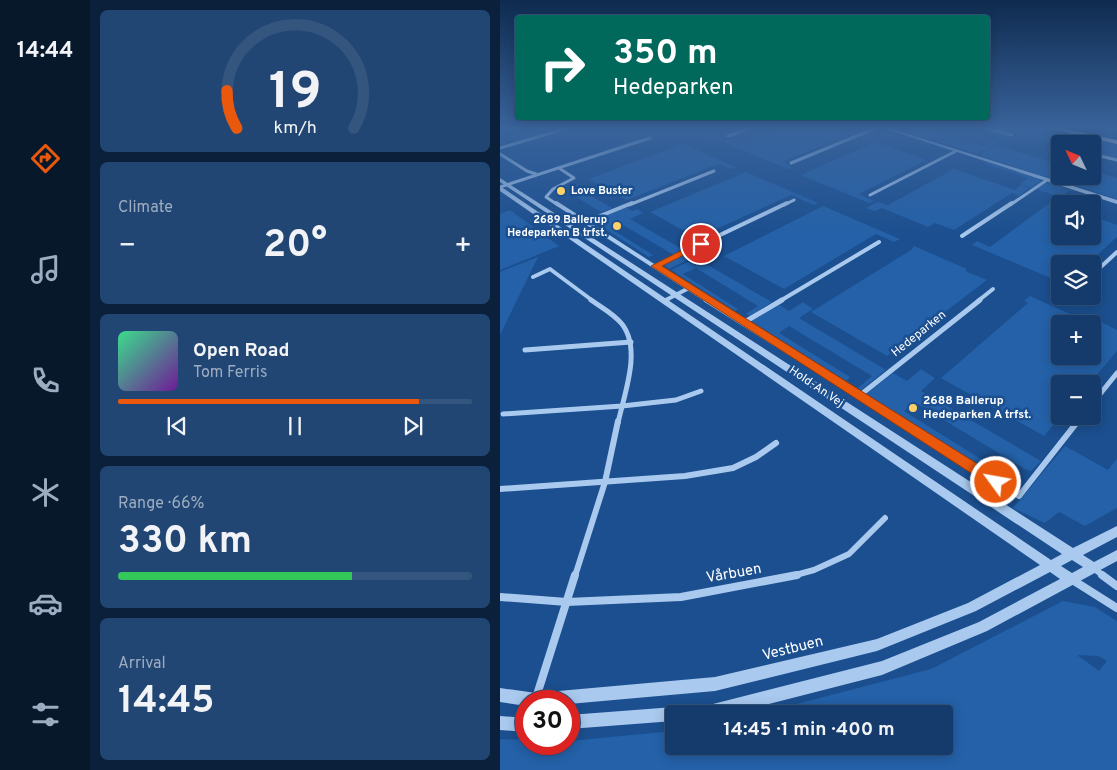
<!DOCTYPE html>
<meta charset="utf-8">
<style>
:root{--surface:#143b6b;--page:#214673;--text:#f1f3f6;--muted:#9dadc1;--line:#33557e;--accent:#ea580c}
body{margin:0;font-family:Overpass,sans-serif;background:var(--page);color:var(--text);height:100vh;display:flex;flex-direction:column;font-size:19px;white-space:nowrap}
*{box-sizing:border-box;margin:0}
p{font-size:16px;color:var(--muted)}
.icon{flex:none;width:28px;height:28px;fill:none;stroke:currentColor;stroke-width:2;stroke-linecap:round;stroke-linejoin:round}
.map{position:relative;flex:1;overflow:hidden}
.panel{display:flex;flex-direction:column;gap:10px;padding:10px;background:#0b203b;width:410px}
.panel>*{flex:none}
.banner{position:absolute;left:15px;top:15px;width:475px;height:105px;border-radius:5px;box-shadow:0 2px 12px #0003,0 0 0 1px var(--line);background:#00695c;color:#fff;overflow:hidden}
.needle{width:32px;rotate:313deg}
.fabs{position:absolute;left:551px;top:135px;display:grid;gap:10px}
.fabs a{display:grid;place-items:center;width:50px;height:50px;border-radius:5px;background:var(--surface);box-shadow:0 2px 12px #0003,0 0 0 1px var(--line);font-size:25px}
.speed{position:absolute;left:15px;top:690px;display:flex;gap:10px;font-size:25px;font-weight:700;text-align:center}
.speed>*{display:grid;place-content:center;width:65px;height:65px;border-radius:50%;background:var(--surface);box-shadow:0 2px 12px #0003,0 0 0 1px var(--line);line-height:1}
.speed .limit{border:8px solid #d22;background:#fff;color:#111}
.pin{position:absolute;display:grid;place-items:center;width:42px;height:42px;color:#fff;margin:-21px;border:2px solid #fff;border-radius:50%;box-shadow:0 1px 5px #0007}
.me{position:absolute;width:55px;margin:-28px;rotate:302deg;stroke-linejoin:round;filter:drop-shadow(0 0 4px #0008)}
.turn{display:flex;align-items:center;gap:18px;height:105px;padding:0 15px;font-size:22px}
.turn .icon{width:65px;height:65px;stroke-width:2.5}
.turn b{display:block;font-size:35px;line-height:42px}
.big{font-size:38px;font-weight:700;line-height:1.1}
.panel .tile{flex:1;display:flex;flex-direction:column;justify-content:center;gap:8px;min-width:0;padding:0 18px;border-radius:8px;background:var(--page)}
.panel .dial{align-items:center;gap:0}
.dial svg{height:130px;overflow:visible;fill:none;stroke:var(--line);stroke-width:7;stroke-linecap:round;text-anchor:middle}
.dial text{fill:var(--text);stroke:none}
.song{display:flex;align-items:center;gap:15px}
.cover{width:60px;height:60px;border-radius:8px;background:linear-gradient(135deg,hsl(150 70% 55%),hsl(280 70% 35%))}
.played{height:5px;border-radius:2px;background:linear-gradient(90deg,var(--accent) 85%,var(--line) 85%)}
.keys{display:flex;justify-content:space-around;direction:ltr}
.heat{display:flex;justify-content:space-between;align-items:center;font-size:28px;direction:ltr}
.charge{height:8px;border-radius:4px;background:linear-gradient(90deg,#34c759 66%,var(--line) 0)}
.trip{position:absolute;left:165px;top:705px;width:288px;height:50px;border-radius:5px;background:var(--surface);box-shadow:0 2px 12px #0003,0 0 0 1px var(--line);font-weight:700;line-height:50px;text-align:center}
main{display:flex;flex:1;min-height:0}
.dock{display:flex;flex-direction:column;width:90px;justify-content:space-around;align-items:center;background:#08182b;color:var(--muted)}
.dock .icon{width:35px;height:35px}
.dock .selected{color:var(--accent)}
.dock b{font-size:22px;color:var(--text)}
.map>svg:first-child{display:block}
.green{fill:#2461a8;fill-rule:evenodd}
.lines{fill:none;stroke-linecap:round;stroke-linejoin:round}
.minor-far4{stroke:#a9c9ee;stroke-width:3}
.minor-far3{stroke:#a9c9ee;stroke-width:4}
.minor-far2{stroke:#a9c9ee;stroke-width:5}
.minor-far1{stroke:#a9c9ee;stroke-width:6}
.minor{stroke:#a9c9ee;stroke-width:8}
.tertiary{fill:#a9c9ee;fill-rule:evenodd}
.motorway{fill:#fff;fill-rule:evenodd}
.route{fill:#ea580c;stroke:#983908}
.poi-dot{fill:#ffd166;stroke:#1b4f8f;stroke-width:2}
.labels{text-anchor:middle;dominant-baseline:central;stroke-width:5;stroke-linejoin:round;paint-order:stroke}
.far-poi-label{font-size:11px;font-weight:bold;fill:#fff;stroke:#1b4f8f;text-anchor:start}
.street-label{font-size:12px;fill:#fff;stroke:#1b4f8f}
.poi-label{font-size:12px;font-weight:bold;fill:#fff;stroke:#1b4f8f;text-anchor:start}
.near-street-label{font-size:15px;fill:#fff;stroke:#1b4f8f}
</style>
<main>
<nav class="dock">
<b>14:44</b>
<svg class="icon selected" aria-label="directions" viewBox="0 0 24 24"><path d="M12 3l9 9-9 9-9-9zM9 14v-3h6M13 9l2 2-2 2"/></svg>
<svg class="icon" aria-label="music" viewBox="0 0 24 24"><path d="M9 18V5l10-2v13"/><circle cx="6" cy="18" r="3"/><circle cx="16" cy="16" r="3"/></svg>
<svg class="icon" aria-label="phone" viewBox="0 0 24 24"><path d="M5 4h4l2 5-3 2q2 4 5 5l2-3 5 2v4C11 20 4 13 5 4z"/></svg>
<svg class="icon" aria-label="climate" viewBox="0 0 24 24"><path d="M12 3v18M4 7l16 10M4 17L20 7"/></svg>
<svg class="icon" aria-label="car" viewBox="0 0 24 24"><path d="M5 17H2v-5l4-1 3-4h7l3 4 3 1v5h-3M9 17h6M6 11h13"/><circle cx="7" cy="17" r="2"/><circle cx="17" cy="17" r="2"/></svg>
<svg class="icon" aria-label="filters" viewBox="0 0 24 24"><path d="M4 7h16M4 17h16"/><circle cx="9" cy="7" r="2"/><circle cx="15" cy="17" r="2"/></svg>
</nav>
<section class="panel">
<div class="tile dial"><svg viewBox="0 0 100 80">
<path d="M14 69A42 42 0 1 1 86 69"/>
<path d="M14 69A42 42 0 0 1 8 46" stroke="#ea580c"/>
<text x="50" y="56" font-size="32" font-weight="700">19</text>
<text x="50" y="72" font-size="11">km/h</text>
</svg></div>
<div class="tile"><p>Climate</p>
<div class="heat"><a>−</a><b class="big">20°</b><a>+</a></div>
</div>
<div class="tile">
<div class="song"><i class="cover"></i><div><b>Open Road</b><p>Tom Ferris</p></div></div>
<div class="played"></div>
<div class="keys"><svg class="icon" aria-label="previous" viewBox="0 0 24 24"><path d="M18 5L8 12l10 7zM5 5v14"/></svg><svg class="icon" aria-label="pause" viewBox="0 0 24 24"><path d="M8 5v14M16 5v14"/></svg><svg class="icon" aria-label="next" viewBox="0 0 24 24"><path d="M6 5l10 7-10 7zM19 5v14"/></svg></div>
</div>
<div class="tile"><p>Range · 66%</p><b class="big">330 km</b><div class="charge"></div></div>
<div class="tile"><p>Arrival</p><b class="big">14:45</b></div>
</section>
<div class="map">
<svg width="617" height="770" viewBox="0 0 617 770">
<rect width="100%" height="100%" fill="#1b4f8f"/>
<g class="green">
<polygon points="189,128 195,128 237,144 282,128 333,128 351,134 286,160 284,162 291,167 291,169 288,169"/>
<polygon points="404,128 427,128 485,146 498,136 469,128 489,129 521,137 513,137 497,143 493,142 496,144 477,154 400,130"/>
<polygon points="490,128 543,128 589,138 587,139 617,145 617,159 593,153 592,144 560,144 560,145"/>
<polygon points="375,142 426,160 359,194 374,201 369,203 301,175"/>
<polygon points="183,144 237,168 232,169 218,164 127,200 89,179"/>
<polygon points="496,145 560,165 560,176 583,176 571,185 479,155"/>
<polygon points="487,162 539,179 541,181 531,188 520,184 528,178 482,163"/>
<polygon points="454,169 515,190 521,185 529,188 519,196 512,193 454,230 435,223 428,227 382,208 375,211 366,208 377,202 388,205"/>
<polygon points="593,171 617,178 617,199 573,185 585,176 592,176"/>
<polygon points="246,172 318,203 314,205 291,195 197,238 150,212"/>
<polygon points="546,183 549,183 577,192 568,191 560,197 536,189"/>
<polygon points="78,188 112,208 101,212 68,192"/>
<polygon points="551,202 560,205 560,236 592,236 593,216 617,225 617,237 587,264 560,264 560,282 472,245 477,241 490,247"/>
<polygon points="323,206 400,239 394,242 376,234 284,289 224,256"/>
<polygon points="126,207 132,211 137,209 143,213 130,219 184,250 174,255 121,224 110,228 153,255 149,257 91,220"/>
<polygon points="10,210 59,246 0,270 0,214"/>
<polygon points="206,244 212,248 169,269 162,264"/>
<polygon points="414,246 467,269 465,271 487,280 387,356 311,312 411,250"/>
<polygon points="211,251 220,256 206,264 272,302 250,316 246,314 258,306 196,268 183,274 238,309 235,311 171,270"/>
<polygon points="38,257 0,335 0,272"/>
<polygon points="530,296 592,324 560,324 560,356 592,356 592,324 597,320 617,330 617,351 589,384 560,384 561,416 544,436 441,378 528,303 524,301"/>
<polygon points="303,302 313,309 299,318 386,370 361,390 358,388 372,376 289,326 279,333 350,377 346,381 251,321 278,304 289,311"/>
<polygon points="421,369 435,378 421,391 541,461 531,471 525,469 414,402 404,411 500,471 496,475 366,394 393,373 407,381"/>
<polygon points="565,446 608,470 617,459 617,508 585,526 559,512 545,523 513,508"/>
<path d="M563 601 595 607 617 621V770H0V739L26 740V744H69V741L174 731V746H444V721L448 719 444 717V714H258L431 669ZM579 655 598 656 607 661 599 671 579 656 576 658Z"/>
</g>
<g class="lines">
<g class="minor-far4">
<polyline points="485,128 512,135"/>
<polyline points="228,136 252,128"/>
<polyline points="0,148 68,128"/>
<polyline points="0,154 27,171 36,174"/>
<polyline points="592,154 617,160"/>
<polyline points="291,163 376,128"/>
<polyline points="0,187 150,138"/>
<polyline points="370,195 456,151"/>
<polyline points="58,205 46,197 53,189 74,178 59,168"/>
<polyline points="129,205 214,171"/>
<polyline points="284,205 294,200"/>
<polyline points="510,205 547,180"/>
</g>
<g class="minor-far3">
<polyline points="56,203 208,301"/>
<polyline points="85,222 132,203"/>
<polyline points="462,236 512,203"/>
<polyline points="155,266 287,203"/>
<polyline points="592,275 617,252"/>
<polyline points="33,277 50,269 93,301"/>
<polyline points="164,301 189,288"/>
<polyline points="280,301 379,242"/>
<polyline points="478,301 493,289"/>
</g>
<g class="minor-far2">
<path d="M91 300C101 307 114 314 122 324 142 350 124 394 118 423"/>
<polyline points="206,300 401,423"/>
<polyline points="164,301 167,300"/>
<polyline points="243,323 282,300"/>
<polyline points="25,350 131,342"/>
<polyline points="359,396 480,300"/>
<polyline points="592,404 617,373"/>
<polyline points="3,414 122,406 176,400 201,391"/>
<polyline points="577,423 582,416"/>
</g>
<g class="minor-far1">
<polyline points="399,421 519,496 578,421"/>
<polyline points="0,489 185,476 233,468 256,457 276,443"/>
<polyline points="593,568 604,576"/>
<polyline points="75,576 105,482 118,421"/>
<polyline points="292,576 314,570 349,554 385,518"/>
</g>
<g class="minor">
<polyline points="602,575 617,586"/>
<polyline points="571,579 617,608"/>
<polyline points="0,597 67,602 181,597 297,575"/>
<polyline points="35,701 75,575"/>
</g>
<g class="tertiary">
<polygon points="383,128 389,128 617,200 617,204"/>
<path d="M0 178 573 548 617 526V537L583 555 594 562 617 550V561L487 631 382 675 230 714H174V721L69 729V715L174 707 178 709 183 707 213 704 382 661 479 622 560 579 550 572 476 611 377 651 215 691 69 704V701H26V706L0 702V688L36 693 215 677 377 639 468 603 540 565 0 191V186L551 560 562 554 0 182ZM572 560 583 567 572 573 561 566Z"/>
<polygon points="0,716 26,718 26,732 0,730"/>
</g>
<polygon class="motorway" points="547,128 561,128 617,140 617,144"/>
</g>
<linearGradient id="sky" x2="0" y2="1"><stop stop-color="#0f2b4f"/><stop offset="0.54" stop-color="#39639b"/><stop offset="1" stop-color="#39639b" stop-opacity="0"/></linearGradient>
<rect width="617" height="236" fill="url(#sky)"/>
<polygon class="route" points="198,242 206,244 162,266 500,478 502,482 500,486 496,487 491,486 151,266"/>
<g class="poi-dot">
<circle cx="61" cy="191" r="5"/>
<circle cx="117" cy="226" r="5"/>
<circle cx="413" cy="408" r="5"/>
</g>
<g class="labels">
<g class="far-poi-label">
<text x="71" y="191">Love Buster</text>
<text x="107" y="220" text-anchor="end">2689 Ballerup<tspan x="107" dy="13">Hedeparken B trfst.</tspan></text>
</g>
<g class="street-label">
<text transform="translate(419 334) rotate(-39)">Hedeparken</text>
<text transform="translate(316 387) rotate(34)">Hold-An Vej</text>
</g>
<g class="poi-label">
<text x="423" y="401">2688 Ballerup<tspan x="423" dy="14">Hedeparken A trfst.</tspan></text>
</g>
<g class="near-street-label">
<text transform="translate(234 574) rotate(-10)">Vårbuen</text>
<text transform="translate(293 649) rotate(-14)">Vestbuen</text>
</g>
</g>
</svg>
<div class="fabs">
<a><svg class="needle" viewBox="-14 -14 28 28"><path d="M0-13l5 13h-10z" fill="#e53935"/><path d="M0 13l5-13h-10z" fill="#9dadc1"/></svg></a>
<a><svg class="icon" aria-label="sound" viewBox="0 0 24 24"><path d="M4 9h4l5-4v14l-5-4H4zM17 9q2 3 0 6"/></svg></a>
<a><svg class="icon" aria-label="layers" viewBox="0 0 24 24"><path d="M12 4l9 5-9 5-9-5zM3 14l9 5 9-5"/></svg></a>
<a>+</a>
<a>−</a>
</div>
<div class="speed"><div class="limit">30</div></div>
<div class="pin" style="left:201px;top:244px;background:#d93025"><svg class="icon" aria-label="arrive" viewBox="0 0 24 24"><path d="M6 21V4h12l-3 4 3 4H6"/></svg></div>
<svg class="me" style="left:496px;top:482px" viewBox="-20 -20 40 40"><circle r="17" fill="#ea580c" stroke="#fff" stroke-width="3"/><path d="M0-11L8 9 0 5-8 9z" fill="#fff"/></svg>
<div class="trip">14:45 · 1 min · 400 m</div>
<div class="banner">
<div class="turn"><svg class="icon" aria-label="right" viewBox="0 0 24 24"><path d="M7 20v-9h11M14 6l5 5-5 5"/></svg><div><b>350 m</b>Hedeparken</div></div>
</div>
</div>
</main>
